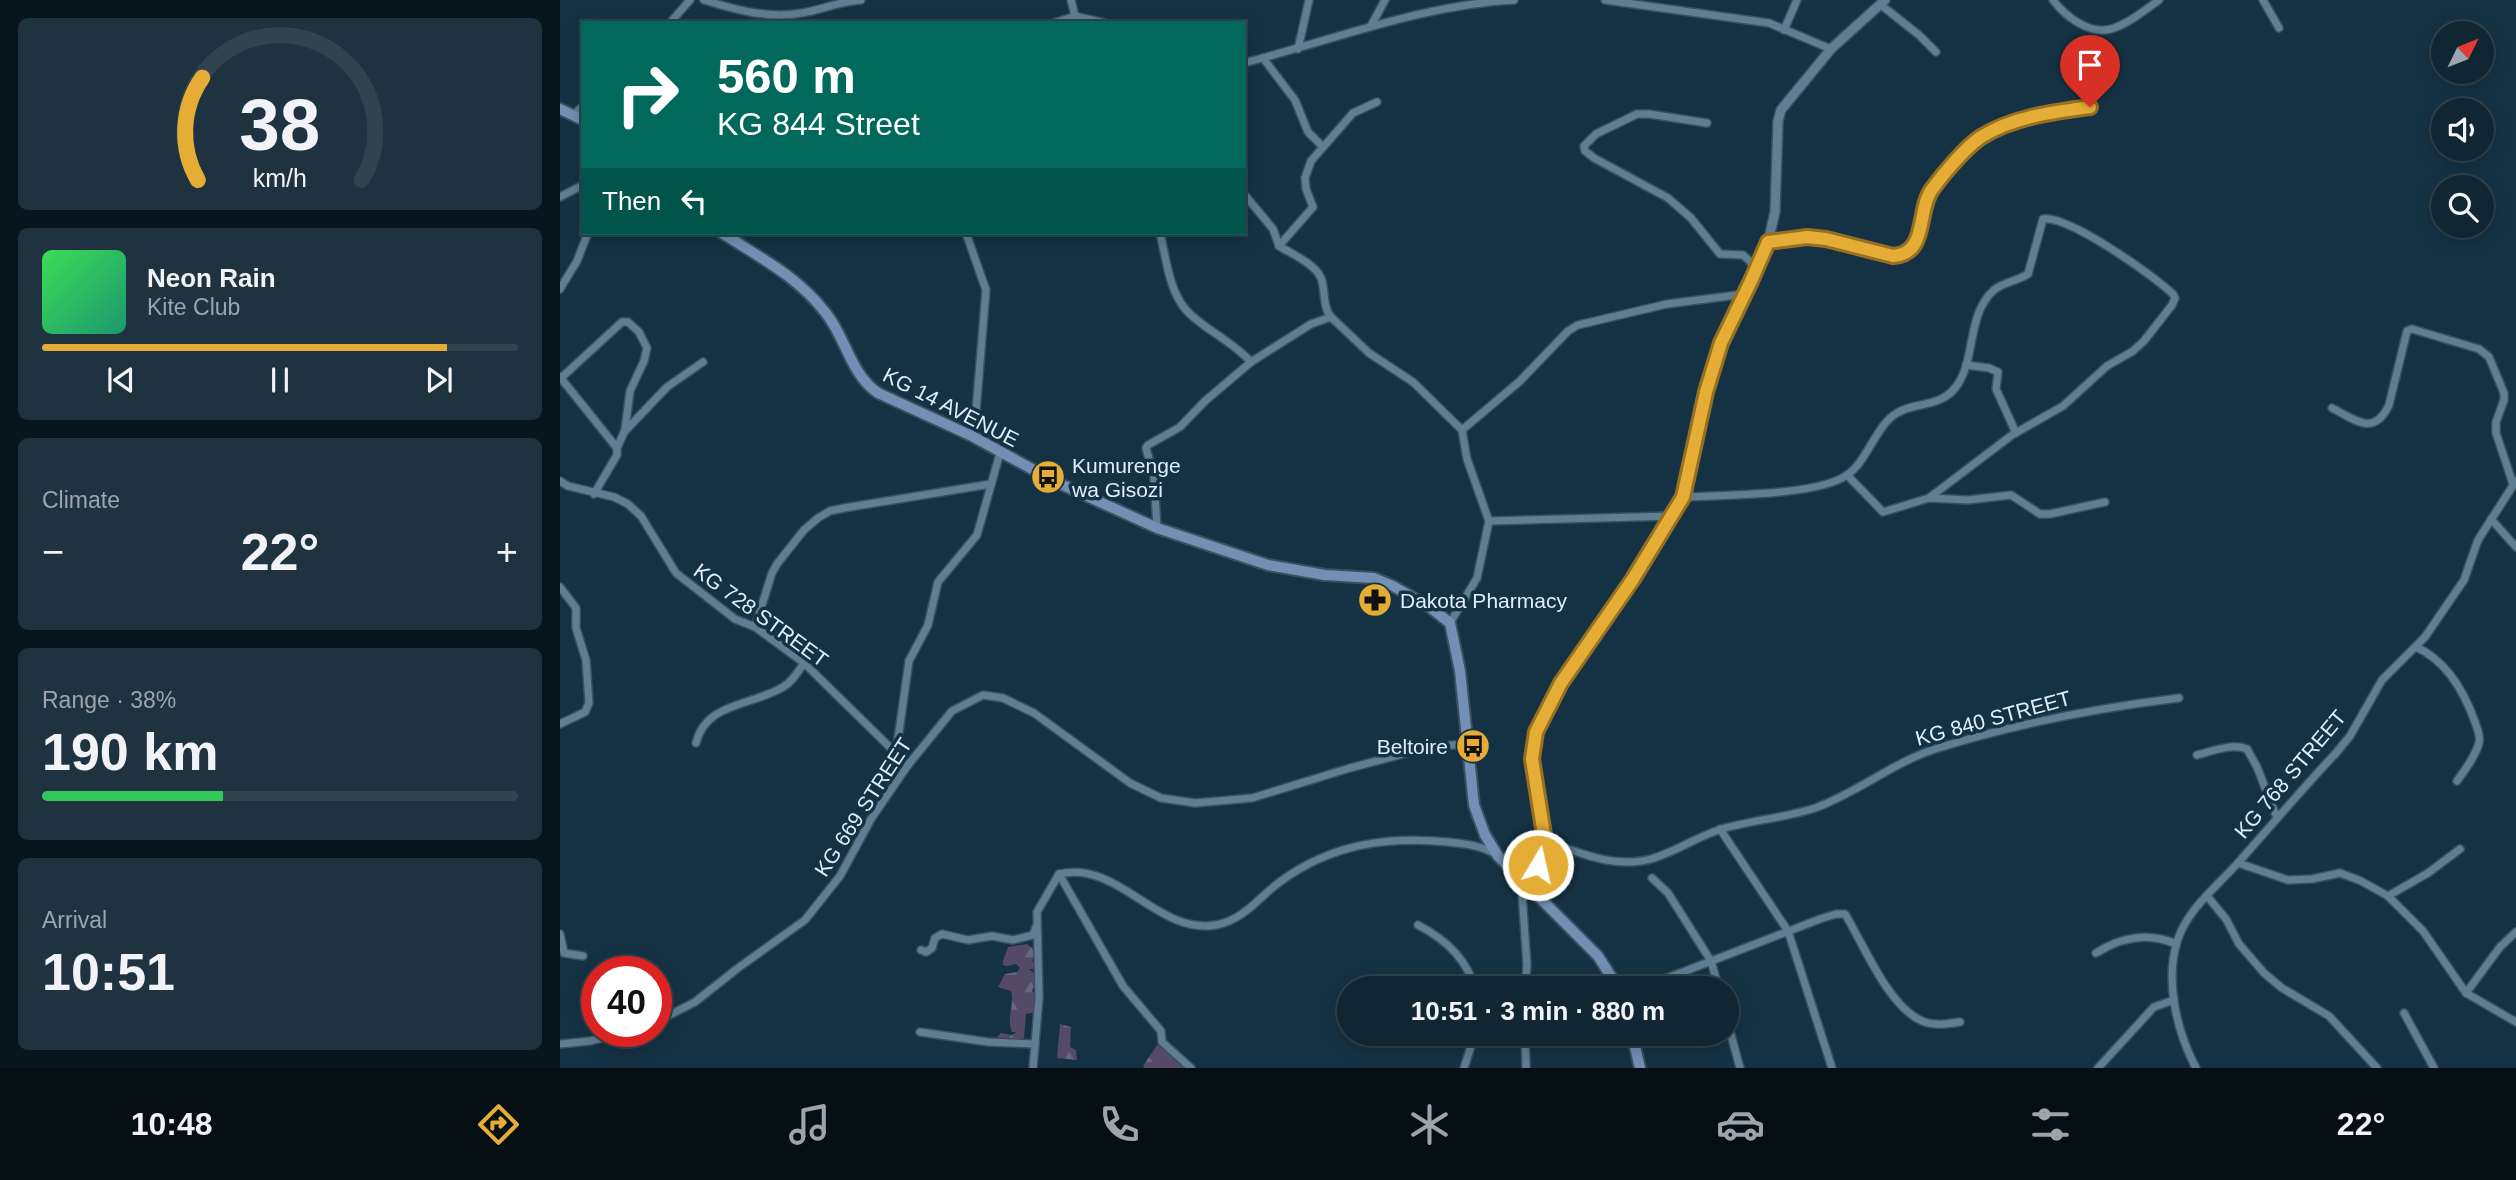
<!DOCTYPE html>
<meta charset="utf-8">
<style>
:root{--surface:#102633;--page:#1e323f;--text:#f1f3f6;--muted:#9ca5ac;--line:#30434e;--accent:#e5ad35}
body{margin:0;font-family:Helvetica,sans-serif;background:var(--page);color:var(--text);height:100vh;display:flex;flex-direction:column;font-size:26px;white-space:nowrap}
*{box-sizing:border-box;margin:0}
p{font-size:23px;color:var(--muted)}
.icon{flex:none;width:38px;height:38px;fill:none;stroke:currentColor;stroke-width:2;stroke-linecap:round;stroke-linejoin:round}
.map{position:relative;flex:1;overflow:hidden}
.panel{display:flex;flex-direction:column;gap:18px;padding:18px;background:#09151c;width:560px}
.panel>*{flex:none}
.banner{position:absolute;left:21px;top:21px;width:665px;height:214px;border-radius:0px;box-shadow:0 4px 18px #0003,0 0 0 2px var(--line);background:#00695c;color:#fff;overflow:hidden}
.needle{width:46px;rotate:47deg}
.tools{position:absolute;left:1871px;top:21px;display:grid;gap:14px}
.tools a{display:grid;place-items:center;width:63px;height:63px;border-radius:50%;background:var(--surface);box-shadow:0 4px 18px #0003,0 0 0 2px var(--line);font-size:35px}
.speed{position:absolute;left:21px;top:956px;display:flex;gap:14px;font-size:35px;font-weight:700;text-align:center}
.speed>*{display:grid;place-content:center;width:91px;height:91px;border-radius:50%;background:var(--surface);box-shadow:0 4px 18px #0003,0 0 0 2px var(--line);line-height:1}
.speed .limit{border:10px solid #d22;background:#fff;color:#111}
.pin{position:absolute;display:grid;place-items:center;width:60px;height:60px;color:#fff;margin:-72px -30px;border-radius:50% 50% 50% 0;rotate:-45deg;box-shadow:0 0 7px #0007}
.pin .icon{rotate:45deg}
.me{position:absolute;width:77px;margin:-38px;rotate:9deg;stroke-linejoin:round;filter:drop-shadow(0 0 5px #0008)}
.turn{display:flex;align-items:center;gap:24px;height:147px;padding:0 21px;font-size:32px}
.turn .icon{width:91px;height:91px;stroke-width:2.5}
.turn b{display:block;font-size:49px;line-height:60px}
.then{display:flex;align-items:center;height:66px;padding:0 21px;background:#0003;gap:14px;font-size:26px}
.big{font-size:52px;font-weight:600;line-height:1.1}
.panel .tile{flex:1;display:flex;flex-direction:column;justify-content:center;gap:10px;min-width:0;padding:0 24px;border-radius:10px;background:var(--page)}
.panel .dial{align-items:center;gap:0}
.dial svg{height:182px;overflow:visible;fill:none;stroke:var(--line);stroke-width:7;stroke-linecap:round;text-anchor:middle}
.dial text{fill:var(--text);stroke:none}
.song{display:flex;align-items:center;gap:21px}
.cover{width:84px;height:84px;border-radius:10px;background:linear-gradient(135deg,hsl(130 70% 55%),hsl(160 70% 35%))}
.played{height:7px;border-radius:4px;background:linear-gradient(90deg,var(--accent) 85%,var(--line) 85%)}
.keys{display:flex;justify-content:space-around;direction:ltr}
.heat{display:flex;justify-content:space-between;align-items:center;font-size:38px;direction:ltr}
.charge{height:10px;border-radius:5px;background:linear-gradient(90deg,#34c759 38%,var(--line) 0)}
.trip{position:absolute;left:777px;top:976px;width:402px;height:70px;border-radius:35px;background:var(--surface);box-shadow:0 4px 18px #0003,0 0 0 2px var(--line);font-weight:600;line-height:70px;text-align:center}
.dock{display:flex;height:112px;justify-content:space-around;align-items:center;background:#060f14;color:var(--muted)}
.dock .icon{width:49px;height:49px}
.dock .on{color:var(--accent)}
.dock b{font-size:32px;color:var(--text)}
main{display:flex;flex:1;min-height:0}
.map>svg:first-child{display:block}
.forest{fill:url(#forest-firs)}
.lines{fill:none;stroke-linecap:round;stroke-linejoin:round}
.minor-casing{stroke:#3a5060;stroke-width:10}
.tertiary-casing{stroke:#3a5060;stroke-width:12}
.secondary-casing{stroke:#3a5060;stroke-width:14}
.minor{stroke:#5f7e93;stroke-width:7}
.tertiary{stroke:#5f7e93;stroke-width:9}
.secondary{stroke:#738fb3;stroke-width:10}
.route-casing{stroke:#957022;stroke-width:18}
.route{stroke:#e5ad35;stroke-width:12}
.labels{text-anchor:middle;dominant-baseline:central;stroke-width:7;stroke-linejoin:round;paint-order:stroke}
.street-label{font-size:21px;fill:#deeefa;stroke:#153244}
.poi-label{font-size:21px;fill:#deeefa;stroke:#153244;text-anchor:start}
</style>
<main>
<section class="panel">
<div class="tile dial"><svg viewBox="0 0 100 80">
<path d="M14 69A42 42 0 1 1 86 69"/>
<path d="M14 69A42 42 0 0 1 16 24" stroke="#e5ad35"/>
<text x="50" y="56" font-size="32" font-weight="700">38</text>
<text x="50" y="72" font-size="11">km/h</text>
</svg></div>
<div class="tile">
<div class="song"><i class="cover"></i><div><b>Neon Rain</b><p>Kite Club</p></div></div>
<div class="played"></div>
<div class="keys"><svg class="icon" aria-label="previous" viewBox="0 0 24 24"><path d="M18 5L8 12l10 7zM5 5v14"/></svg><svg class="icon" aria-label="pause" viewBox="0 0 24 24"><path d="M8 5v14M16 5v14"/></svg><svg class="icon" aria-label="next" viewBox="0 0 24 24"><path d="M6 5l10 7-10 7zM19 5v14"/></svg></div>
</div>
<div class="tile"><p>Climate</p>
<div class="heat"><a>−</a><b class="big">22°</b><a>+</a></div>
</div>
<div class="tile"><p>Range · 38%</p><b class="big">190 km</b><div class="charge"></div></div>
<div class="tile"><p>Arrival</p><b class="big">10:51</b></div>
</section>
<div class="map">
<svg width="1956" height="1068" viewBox="0 0 1956 1068">
<defs>
<pattern id="forest-firs" width="22" height="20" patternUnits="userSpaceOnUse" patternTransform="scale(1.75)"><rect width="22" height="20" fill="#554968"/><path d="M5 1l3.5 6h-7zM16 11l3.5 6h-7z" fill="#6d647e"/></pattern>
</defs>
<rect width="100%" height="100%" fill="#153244"/>
<g class="forest">
<path d="M467 944 479 953 472 960 476 969H469L478 977 472 991 479 997 474 1003 475 1012 466 1014 464 1038 460 1040 438 1039 437 1037 441 1033 452 1035 456 1032H452C446 1018 455 1005 451 991L438 987 445 974 457 972 460 968 456 964 447 966 443 965V961L448 947Z"/>
<polygon points="500,1024 511,1027 510,1047 516,1050 517,1060 497,1058"/>
<polygon points="598,1044 624,1068 585,1068 583,1066"/>
</g>
<g class="lines">
<g class="minor-casing">
<g id="minor">
<path d="M144 0C176 10 208 19 242 13 262 10 280 1 301 0"/>
<polyline points="511,0 515,16"/>
<polyline points="1045,0 1209,23 1271,49"/>
<path d="M1493 0C1505 16 1529 35 1551 29 1568 24 1585 10 1599 0"/>
<polyline points="1703,0 1719,28"/>
<polyline points="1321,5 1359,35 1376,52"/>
<polyline points="110,23 130,0"/>
<polyline points="494,23 515,16 545,23"/>
<polyline points="812,24 825,0"/>
<polyline points="1224,30 1237,0"/>
<polyline points="738,49 749,0"/>
<polyline points="703,58 735,100 748,132 763,147"/>
<path d="M684 63C773 40 861 5 954 0"/>
<polyline points="13,115 23,106"/>
<polyline points="1147,123 1089,114 1077,114 1036,134 1024,146 1025,151 1034,158 1108,198 1131,218 1160,254 1183,255 1197,268"/>
<polyline points="684,194 713,229 719,246"/>
<polyline points="0,197 23,185"/>
<polyline points="406,233 426,290 416,411 412,436"/>
<path d="M600 233C606 257 609 292 627 311 645 330 672 341 691 362"/>
<polyline points="1208,242 1247,237 1266,239 1333,256 1344,256 1357,242 1367,195 1415,142 1430,133 1482,113 1530,107"/>
<polyline points="0,289 17,261 28,233"/>
<path d="M771 317C762 306 766 291 761 278 755 264 732 254 719 246L753 207 746 189 745 178 751 161 793 113 817 102"/>
<polyline points="1406,365 1429,368 1438,372 1436,389 1456,433"/>
<polyline points="0,377 57,448 57,455 34,494"/>
<polyline points="1,378 62,322 68,322 79,332 87,348 84,361 70,391 65,430 57,448"/>
<path d="M1772 408C1795 420 1814 437 1829 405L1847 331 1852 329 1919 349 1929 357 1944 393V400L1936 422V433L1953 484"/>
<polyline points="66,430 107,387 143,362"/>
<polyline points="902,430 960,381 1008,331 1018,325 1107,304 1185,294"/>
<polyline points="1287,475 1323,512 1369,498 1408,500 1451,495 1480,514 1490,514 1545,502"/>
<polyline points="0,481 8,486 54,497 68,504 81,516 116,573 175,619 195,627 244,663 348,765"/>
<path d="M1123 497C1162 495 1257 496 1287 475 1307 462 1316 425 1337 413 1355 401 1382 409 1398 384 1416 356 1407 314 1434 290 1444 282 1457 281 1468 274L1483 219C1508 215 1593 275 1613 294L1615 298 1612 305 1584 341 1573 351 1547 366 1503 406 1452 435 1369 498"/>
<polyline points="1931,519 1956,547"/>
<polyline points="929,521 1112,516"/>
<polyline points="597,528 594,476 586,448 588,445 620,427 645,401 691,362 751,324 771,317 809,353 853,382 902,430 907,459 929,521 917,578 890,623"/>
<polyline points="0,587 16,608 16,628 26,660 29,703 25,712 0,724"/>
<polyline points="195,627 212,573 217,564 244,530 258,518 270,511 284,508 431,484"/>
<path d="M1856 647C1887 661 1904 691 1915 722 1917 729 1921 736 1919 743 1915 757 1905 770 1897 781"/>
<path d="M136 743C146 702 192 706 223 687 232 682 238 672 244 663"/>
<polyline points="336,753 349,661 368,625 378,582 417,535 440,453"/>
<path d="M1637 755C1653 751 1671 743 1687 749L1697 767 1717 818"/>
<polyline points="1160,829 1228,931 1272,1068"/>
<path d="M985 841C1020 853 1057 870 1094 858 1117 851 1138 836 1162 829 1192 820 1225 818 1255 808 1297 793 1332 763 1375 749 1454 724 1537 708 1619 698"/>
<polyline points="1678,863 1728,880 1752,879 1780,873 1801,881 1828,896 1863,931 1906,993 1956,1022"/>
<polyline points="499,874 563,986 601,1031 602,1042 631,1068"/>
<polyline points="1092,878 1108,893 1151,961 1159,989"/>
<polyline points="961,879 967,965 965,989"/>
<polyline points="1647,896 1666,919 1679,944 1704,973 1722,988 1769,1016 1817,1068"/>
<polyline points="1828,896 1868,873 1900,849"/>
<path d="M858 925C885 939 907 958 915 989"/>
<polyline points="0,934 4,953 23,956"/>
<polyline points="361,950 366,952 372,948 375,938 382,934 408,940 432,936 453,940 473,935 476,927"/>
<path d="M1536 953C1561 937 1589 932 1616 944"/>
<path d="M1079 989 1260 919 1276 914H1285C1304 945 1328 1006 1362 1021 1374 1026 1387 1024 1400 1022"/>
<polyline points="1906,993 1940,947 1956,932"/>
<polyline points="1844,1013 1874,1068"/>
<polyline points="1167,1020 1180,1068"/>
<polyline points="96,1022 135,1002 178,968 245,920 280,876 311,819 348,765 392,711 423,695 443,698 474,713 570,783 601,798 635,803 692,798 790,768 869,747 906,744"/>
<polyline points="360,1032 428,1042 475,1044"/>
<polyline points="965,1034 966,1068"/>
<polyline points="0,1044 30,1041 72,1031"/>
<path d="M473 1068 479 997 477 912 499 874C559 860 597 935 656 925 684 920 699 897 721 881 772 844 827 836 888 842 905 844 919 845 934 853"/>
<polyline points="904,1068 915,1034"/>
<polyline points="1538,1068 1594,1007 1614,1000"/>
<path d="M1636 1068C1617 1032 1604 980 1618 939 1628 909 1656 887 1677 864 1710 827 1742 789 1776 753L1790 736 1822 680 1865 637 1904 580 1918 540 1956 481"/>
</g>
</g>
<g class="tertiary-casing">
<polyline id="tertiary" points="971,889 985,841 972,759 976,732 1001,683 1073,579 1123,497 1146,392 1161,343 1208,242 1215,212 1218,121 1221,110 1271,49 1325,0"/>
</g>
<g class="secondary-casing">
<g id="secondary">
<polyline points="0,109 23,120"/>
<path d="M162 233C199 257 237 276 265 312 286 337 290 374 318 393L412 436 494 481 597 528 708 565 765 575 814 578 833 586 871 608 890 623 900 671 914 805 925 835 938 856 1038 956 1059 989"/>
<polyline points="1072,1034 1080,1068"/>
</g>
</g>
<use href="#minor" class="minor"/>
<use href="#tertiary" class="tertiary"/>
<use href="#secondary" class="secondary"/>
</g>
<g class="lines">
<g class="route-casing">
<path id="route" d="M978 865 985 841 972 759 976 732 1001 683 1073 579 1123 497 1146 392 1161 343 1191 281 1208 242 1247 237 1266 239 1333 256C1369 254 1356 209 1373 188 1384 173 1405 148 1421 137 1453 117 1493 112 1530 107"/>
</g>
<use href="#route" class="route"/>
</g>
<defs>
<g id="bus-disc" transform="scale(1.75)"><circle r="9.5" fill="#e5ad35" stroke="#153244"/><path d="M-5-6H5V4H4V6H2V4H-2V6H-4V4H-5ZM-3.5-4V0h7V-4ZM-3.5 1.2v1.5H-2V1.2ZM2 1.2v1.5H3.5V1.2Z" fill="#111"/></g>
<g id="pharmacy-disc" transform="scale(1.75)"><circle r="9.5" fill="#e5ad35" stroke="#153244"/><path d="M-2-6h4v4h4v4h-4v4h-4v-4h-4v-4h4Z" fill="#111"/></g>
</defs>
<g fill-rule="evenodd">
<use href="#bus-disc" x="488" y="477"/>
<use href="#pharmacy-disc" x="815" y="600"/>
<use href="#bus-disc" x="913" y="746"/>
</g>
<g class="labels">
<g class="street-label">
<text transform="translate(391 407) rotate(27)">KG 14 AVENUE</text>
<text transform="translate(201 615) rotate(36)">KG 728 STREET</text>
<text transform="translate(1433 718) rotate(-15)">KG 840 STREET</text>
<text transform="translate(1730 774) rotate(-50)">KG 768 STREET</text>
<text transform="translate(303 807) rotate(-57)">KG 669 STREET</text>
</g>
<g class="poi-label">
<text x="512" y="465">Kumurenge<tspan x="512" dy="24">wa Gisozi</tspan></text>
<text x="840" y="600">Dakota Pharmacy</text>
<text x="888" y="746" text-anchor="end">Beltoire</text>
</g>
</g>
</svg>
<div class="tools">
<a><svg class="needle" viewBox="-14 -14 28 28"><path d="M0-13l5 13h-10z" fill="#e53935"/><path d="M0 13l5-13h-10z" fill="#9ca5ac"/></svg></a>
<a><svg class="icon" aria-label="sound" viewBox="0 0 24 24"><path d="M4 9h4l5-4v14l-5-4H4zM17 9q2 3 0 6"/></svg></a>
<a><svg class="icon" aria-label="search" viewBox="0 0 24 24"><circle cx="10" cy="10" r="6"/><path d="M15 15l6 6"/></svg></a>
</div>
<div class="speed"><div class="limit">40</div></div>
<div class="pin" style="left:1530px;top:107px;background:#d93025"><svg class="icon" aria-label="arrive" viewBox="0 0 24 24"><path d="M6 21V4h12l-3 4 3 4H6"/></svg></div>
<svg class="me" style="left:978px;top:865px" viewBox="-20 -20 40 40"><circle r="17" fill="#e5ad35" stroke="#fff" stroke-width="3"/><path d="M0-11L8 9 0 5-8 9z" fill="#fff"/></svg>
<div class="trip">10:51 · 3 min · 880 m</div>
<div class="banner">
<div class="turn"><svg class="icon" aria-label="right" viewBox="0 0 24 24"><path d="M7 20v-9h11M14 6l5 5-5 5"/></svg><div><b>560 m</b>KG 844 Street</div></div>
<div class="then">Then<svg class="icon" aria-label="left" viewBox="0 0 24 24"><path d="M17 20v-9H6M10 6l-5 5 5 5"/></svg></div>
</div>
</div>
</main>
<nav class="dock">
<b>10:48</b>
<svg class="icon on" aria-label="directions" viewBox="0 0 24 24"><path d="M12 3l9 9-9 9-9-9zM9 14v-3h6M13 9l2 2-2 2"/></svg>
<svg class="icon" aria-label="music" viewBox="0 0 24 24"><path d="M9 18V5l10-2v13"/><circle cx="6" cy="18" r="3"/><circle cx="16" cy="16" r="3"/></svg>
<svg class="icon" aria-label="phone" viewBox="0 0 24 24"><path d="M5 4h4l2 5-3 2q2 4 5 5l2-3 5 2v4C11 20 4 13 5 4z"/></svg>
<svg class="icon" aria-label="climate" viewBox="0 0 24 24"><path d="M12 3v18M4 7l16 10M4 17L20 7"/></svg>
<svg class="icon" aria-label="car" viewBox="0 0 24 24"><path d="M5 17H2v-5l4-1 3-4h7l3 4 3 1v5h-3M9 17h6M6 11h13"/><circle cx="7" cy="17" r="2"/><circle cx="17" cy="17" r="2"/></svg>
<svg class="icon" aria-label="filters" viewBox="0 0 24 24"><path d="M4 7h16M4 17h16"/><circle cx="9" cy="7" r="2"/><circle cx="15" cy="17" r="2"/></svg>
<b>22°</b>
</nav>
